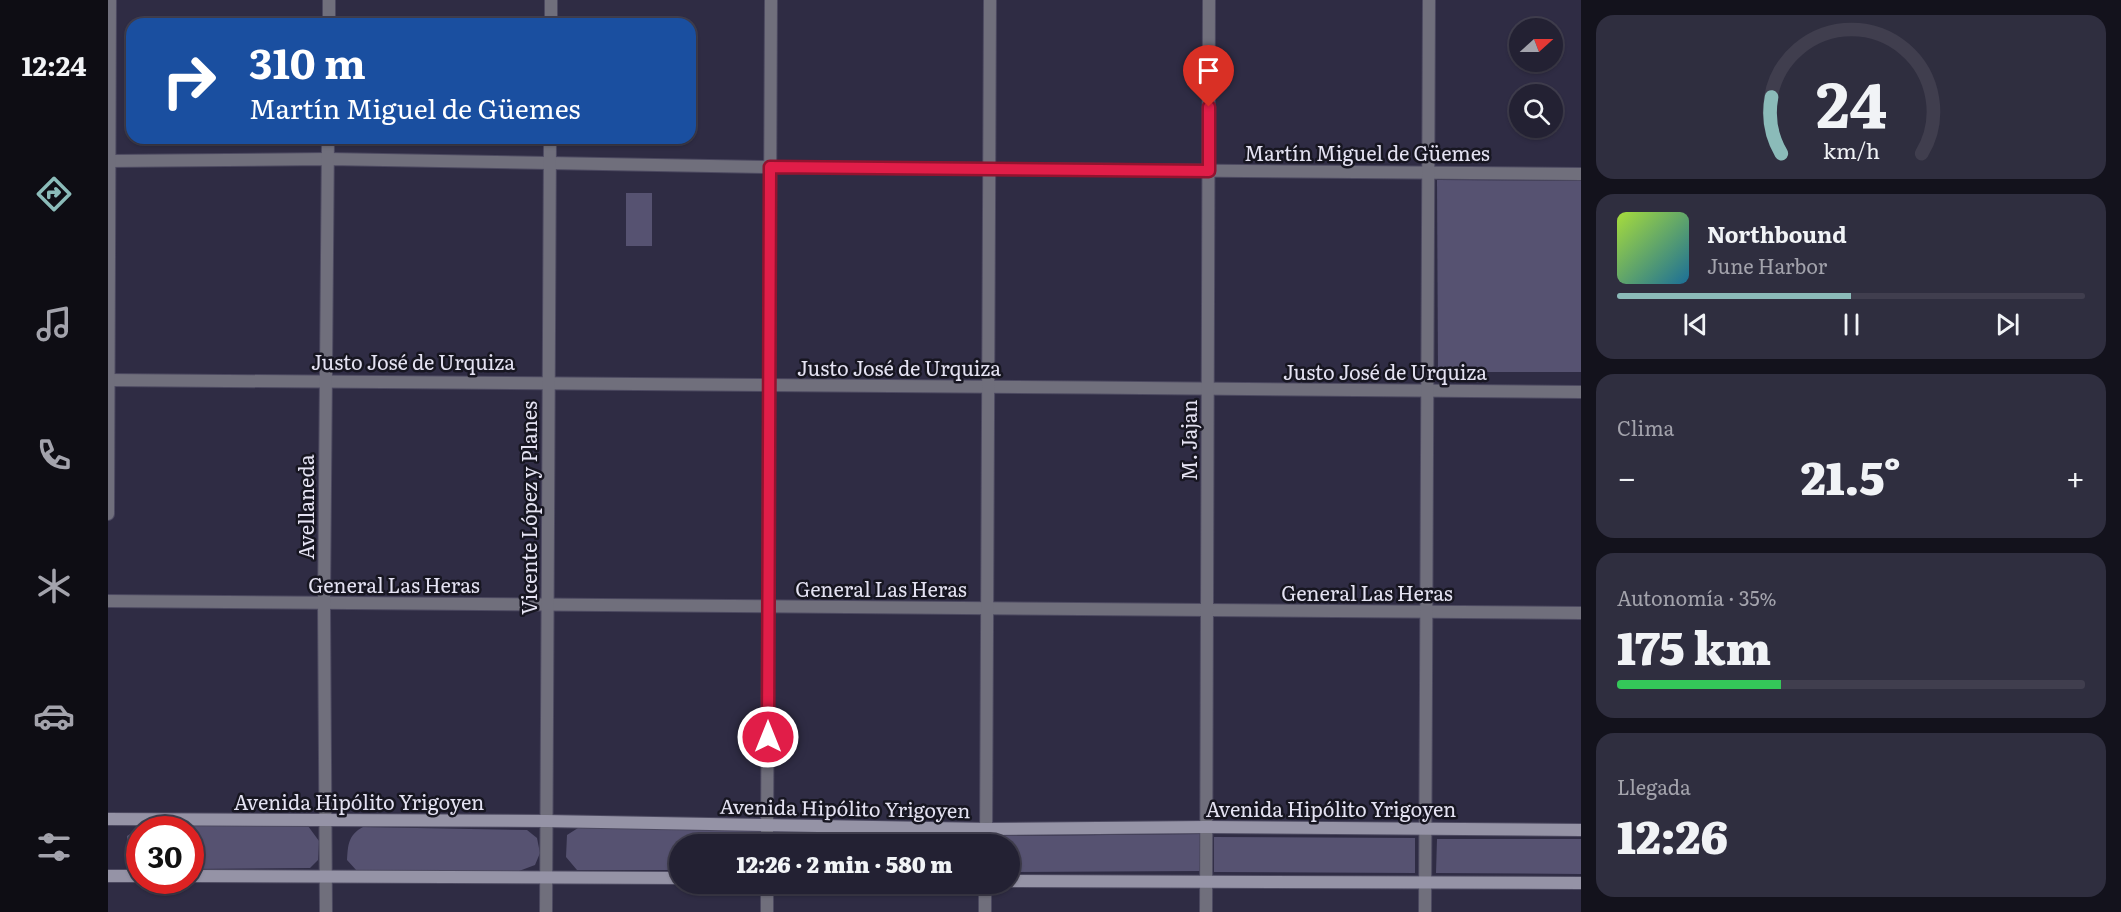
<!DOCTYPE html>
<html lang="es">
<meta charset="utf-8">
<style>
:root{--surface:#232133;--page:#2f2e3f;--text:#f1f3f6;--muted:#a3a3ac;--line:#403e4e;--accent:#8bbbb9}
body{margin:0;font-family:Literata,serif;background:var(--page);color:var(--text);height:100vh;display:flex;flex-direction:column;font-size:22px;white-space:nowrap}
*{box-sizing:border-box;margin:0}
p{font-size:20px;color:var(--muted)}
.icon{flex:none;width:33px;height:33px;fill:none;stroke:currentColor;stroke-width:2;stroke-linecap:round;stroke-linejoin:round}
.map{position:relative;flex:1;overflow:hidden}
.details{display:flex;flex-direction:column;gap:15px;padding:15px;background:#13121c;width:540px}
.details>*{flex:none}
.banner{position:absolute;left:18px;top:18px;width:570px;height:126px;border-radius:18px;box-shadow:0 2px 4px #0004,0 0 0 2px var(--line);background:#1a4fa0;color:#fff;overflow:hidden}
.needle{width:39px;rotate:69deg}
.tools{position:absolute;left:1401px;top:18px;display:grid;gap:12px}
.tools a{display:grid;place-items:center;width:54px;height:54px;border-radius:50%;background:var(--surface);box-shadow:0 2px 4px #0004,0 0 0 2px var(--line);font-size:30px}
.speed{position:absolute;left:18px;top:816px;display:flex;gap:12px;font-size:30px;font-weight:700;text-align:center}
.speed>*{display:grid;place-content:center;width:78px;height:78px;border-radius:50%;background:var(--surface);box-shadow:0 2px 4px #0004,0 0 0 2px var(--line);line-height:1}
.speed .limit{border:9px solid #d22;background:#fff;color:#111}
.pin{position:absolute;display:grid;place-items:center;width:51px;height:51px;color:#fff;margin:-62px -26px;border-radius:50% 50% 50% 0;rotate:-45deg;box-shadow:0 0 6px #0007}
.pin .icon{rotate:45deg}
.me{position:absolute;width:66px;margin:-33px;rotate:0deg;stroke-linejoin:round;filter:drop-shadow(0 0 4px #0008)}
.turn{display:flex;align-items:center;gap:21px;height:126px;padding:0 24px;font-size:27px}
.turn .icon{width:78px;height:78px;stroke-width:2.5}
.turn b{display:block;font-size:42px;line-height:51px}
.big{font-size:45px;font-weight:800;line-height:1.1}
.details .card{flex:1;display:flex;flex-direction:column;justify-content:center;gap:9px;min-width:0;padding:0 21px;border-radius:18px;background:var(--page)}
.details .dial{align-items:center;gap:0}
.dial svg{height:156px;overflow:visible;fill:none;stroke:var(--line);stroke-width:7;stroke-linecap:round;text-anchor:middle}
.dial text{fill:var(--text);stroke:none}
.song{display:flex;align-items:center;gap:18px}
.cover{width:72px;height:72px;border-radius:9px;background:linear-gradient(135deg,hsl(80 70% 55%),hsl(200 70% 35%))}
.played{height:6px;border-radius:3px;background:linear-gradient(90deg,var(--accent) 50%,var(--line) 50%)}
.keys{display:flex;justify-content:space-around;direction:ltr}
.heat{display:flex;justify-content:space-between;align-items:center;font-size:33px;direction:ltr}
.charge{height:9px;border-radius:4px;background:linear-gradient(90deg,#34c759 35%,var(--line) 0)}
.trip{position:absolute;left:561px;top:834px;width:351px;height:60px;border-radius:30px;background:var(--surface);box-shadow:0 2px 4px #0004,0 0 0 2px var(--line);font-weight:800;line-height:60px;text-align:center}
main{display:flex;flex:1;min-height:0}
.tabs{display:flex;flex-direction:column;width:108px;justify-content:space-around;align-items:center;background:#0e0d14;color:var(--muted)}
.tabs .icon{width:42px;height:42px}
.tabs .current{color:var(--accent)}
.tabs b{font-size:27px;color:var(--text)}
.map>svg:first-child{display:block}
.green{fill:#565271}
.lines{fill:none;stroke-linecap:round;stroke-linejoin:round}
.minor-casing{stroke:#4c4960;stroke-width:14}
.secondary-casing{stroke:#4c4960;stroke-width:14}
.minor{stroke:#706f7c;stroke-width:12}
.secondary{stroke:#9593a6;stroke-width:12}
.route-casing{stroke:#92132f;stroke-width:15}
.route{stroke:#e11d48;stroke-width:10}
.labels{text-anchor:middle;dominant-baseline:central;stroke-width:5;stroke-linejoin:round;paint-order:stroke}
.street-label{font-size:20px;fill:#e4e2f2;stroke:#171621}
</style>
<main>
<nav class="tabs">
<b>12:24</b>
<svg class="icon current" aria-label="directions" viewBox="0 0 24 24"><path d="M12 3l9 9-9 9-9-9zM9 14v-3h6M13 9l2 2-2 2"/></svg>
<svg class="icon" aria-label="music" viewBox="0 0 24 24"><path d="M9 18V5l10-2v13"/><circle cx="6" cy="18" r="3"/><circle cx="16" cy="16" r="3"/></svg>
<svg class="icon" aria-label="phone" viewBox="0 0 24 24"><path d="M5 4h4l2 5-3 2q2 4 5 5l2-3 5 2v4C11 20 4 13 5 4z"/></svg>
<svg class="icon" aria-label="climate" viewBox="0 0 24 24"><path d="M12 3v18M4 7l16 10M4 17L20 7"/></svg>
<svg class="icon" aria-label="car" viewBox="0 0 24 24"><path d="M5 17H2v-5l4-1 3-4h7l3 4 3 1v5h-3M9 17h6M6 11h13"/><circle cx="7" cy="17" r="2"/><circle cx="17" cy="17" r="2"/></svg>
<svg class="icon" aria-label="filters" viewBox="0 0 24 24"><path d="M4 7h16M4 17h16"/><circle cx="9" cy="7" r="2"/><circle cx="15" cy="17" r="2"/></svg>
</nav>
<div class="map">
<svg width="1473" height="912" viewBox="0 0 1473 912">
<rect width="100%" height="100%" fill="#2f2c44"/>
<g class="green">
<polygon points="1329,180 1473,181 1473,372 1330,372"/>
<rect x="518" y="193" width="26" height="53"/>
<polygon points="34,826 200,826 211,841 210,860 202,868 83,869 82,830 32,830 31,869 29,869 20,860 19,836"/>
<path d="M255 827 419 830 429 838 432 853 427 865 411 871H249L239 860C240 845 240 835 255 827Z"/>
<polygon points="470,828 655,831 655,844 572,844 571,870 469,870 458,857 459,835"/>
<polygon points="669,833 871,836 871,844 669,844"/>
<polygon points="1094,834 1094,871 902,872 902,844 896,844 896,836"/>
<polygon points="1106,837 1307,838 1307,873 1106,872"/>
<polygon points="1329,839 1473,839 1473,874 1328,873"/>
</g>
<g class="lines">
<g class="minor-casing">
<g id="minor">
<polyline points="221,24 221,0"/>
<polyline points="443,24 443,0"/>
<polyline points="0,161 220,159 662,167 1473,174"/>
<path d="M0 380C491 382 982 388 1473 392"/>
<polyline points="0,514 2,0"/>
<polyline points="0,601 1473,613"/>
<polyline points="659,844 663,0"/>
<polyline points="878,844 882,0"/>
<polyline points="218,912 216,604 220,138"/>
<polyline points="438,912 442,138"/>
<polyline points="659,912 659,884"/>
<polyline points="877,912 877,884"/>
<polyline points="1098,912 1101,0"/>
<polyline points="1317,912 1321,0"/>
</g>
</g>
<g class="secondary-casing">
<g id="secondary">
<polyline points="0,819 438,821 878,829 1098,827 1473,830"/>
<polyline points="0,876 32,876"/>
<polyline points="82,876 572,878"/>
<polyline points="902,881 1473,883"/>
</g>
</g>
<use href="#minor" class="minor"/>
<use href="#secondary" class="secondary"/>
</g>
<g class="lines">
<g class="route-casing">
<polyline id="route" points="660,737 662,167 1101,171 1101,107"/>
</g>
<use href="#route" class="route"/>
</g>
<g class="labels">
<g class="street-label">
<text x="1259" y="152">Martín Miguel de Güemes</text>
<text x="305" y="361">Justo José de Urquiza</text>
<text x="791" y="367">Justo José de Urquiza</text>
<text x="1277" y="371">Justo José de Urquiza</text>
<text transform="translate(1080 440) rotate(-90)">M. Jajan</text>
<text transform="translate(197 507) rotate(-90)">Avellaneda</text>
<text transform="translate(420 508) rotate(-90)">Vicente López y Planes</text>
<text x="286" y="584">General Las Heras</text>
<text x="773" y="588">General Las Heras</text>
<text x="1259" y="592">General Las Heras</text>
<text x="251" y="801">Avenida Hipólito Yrigoyen</text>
<text transform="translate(737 807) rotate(1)">Avenida Hipólito Yrigoyen</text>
<text x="1223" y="808">Avenida Hipólito Yrigoyen</text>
</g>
</g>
</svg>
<div class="tools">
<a><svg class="needle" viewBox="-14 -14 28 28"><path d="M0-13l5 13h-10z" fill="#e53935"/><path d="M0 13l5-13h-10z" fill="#a3a3ac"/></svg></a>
<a><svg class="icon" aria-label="search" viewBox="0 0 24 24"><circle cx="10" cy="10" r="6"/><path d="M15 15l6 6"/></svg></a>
</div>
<div class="speed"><div class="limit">30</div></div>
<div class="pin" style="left:1101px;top:107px;background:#d93025"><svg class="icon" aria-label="arrive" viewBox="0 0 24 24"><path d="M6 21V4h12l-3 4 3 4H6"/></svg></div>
<svg class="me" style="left:660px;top:737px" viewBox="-20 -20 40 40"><circle r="17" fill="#e11d48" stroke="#fff" stroke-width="3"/><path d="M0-11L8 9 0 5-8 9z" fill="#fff"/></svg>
<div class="trip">12:26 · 2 min · 580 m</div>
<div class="banner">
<div class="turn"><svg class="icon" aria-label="right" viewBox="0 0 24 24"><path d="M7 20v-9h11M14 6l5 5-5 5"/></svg><div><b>310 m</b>Martín Miguel de Güemes</div></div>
</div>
</div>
<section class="details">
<div class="card dial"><svg viewBox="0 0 100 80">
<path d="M14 69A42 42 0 1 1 86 69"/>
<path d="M14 69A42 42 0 0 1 9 40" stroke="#8bbbb9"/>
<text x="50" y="56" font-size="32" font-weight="700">24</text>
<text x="50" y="72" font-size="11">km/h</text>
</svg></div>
<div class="card">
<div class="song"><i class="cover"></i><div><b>Northbound</b><p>June Harbor</p></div></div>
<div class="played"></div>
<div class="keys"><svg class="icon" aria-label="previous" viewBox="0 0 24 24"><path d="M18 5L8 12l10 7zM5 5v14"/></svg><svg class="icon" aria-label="pause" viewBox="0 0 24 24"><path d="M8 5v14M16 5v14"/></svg><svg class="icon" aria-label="next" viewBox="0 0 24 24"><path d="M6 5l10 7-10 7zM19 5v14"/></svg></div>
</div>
<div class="card"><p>Clima</p>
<div class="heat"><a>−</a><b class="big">21.5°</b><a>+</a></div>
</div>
<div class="card"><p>Autonomía · 35%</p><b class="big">175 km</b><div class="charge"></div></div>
<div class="card"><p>Llegada</p><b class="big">12:26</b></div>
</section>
</main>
